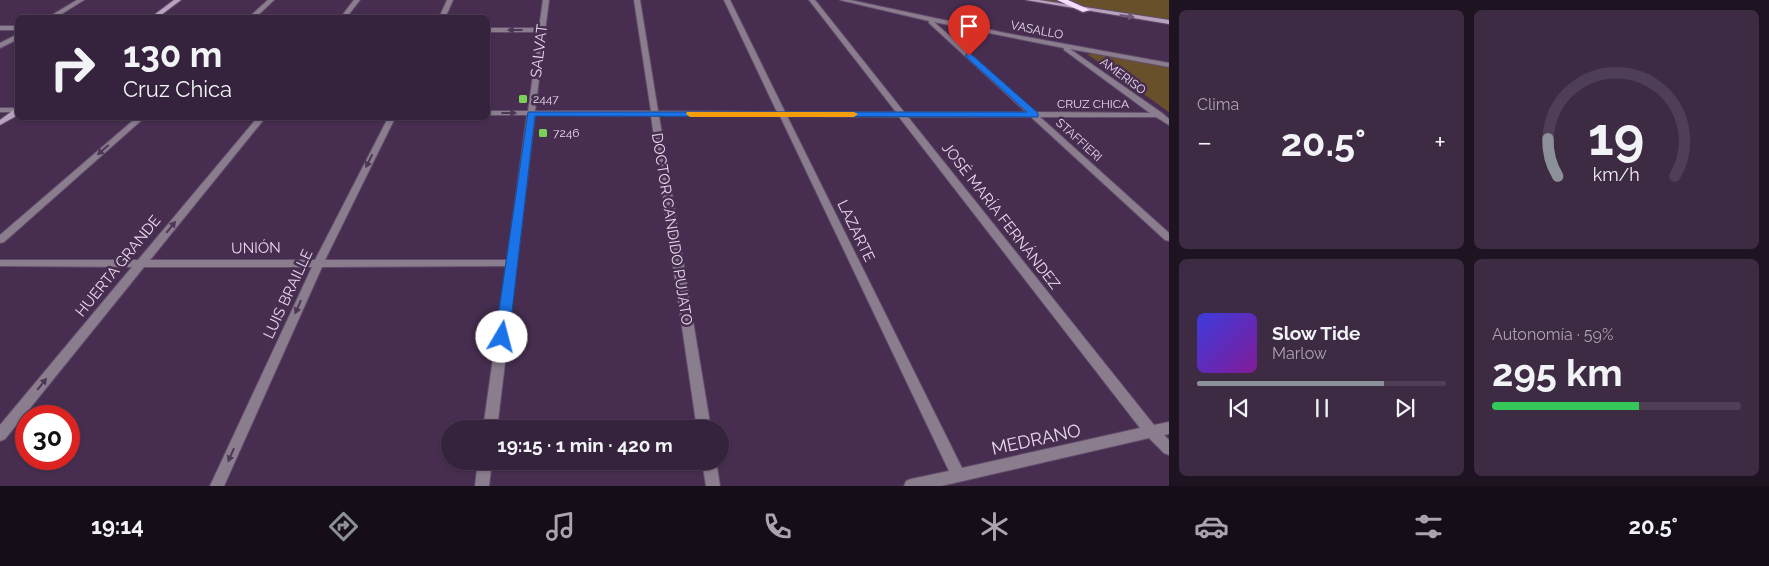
<!DOCTYPE html>
<html lang="es">
<meta charset="utf-8">
<style>
:root{--surface:#35223c;--page:#3d2a43;--text:#f1f3f6;--muted:#aaa4af;--line:#4f3f56;--accent:#8c9099}
body{margin:0;font-family:Raleway,sans-serif;background:var(--page);color:var(--text);height:100vh;display:flex;flex-direction:column;font-size:19px;white-space:nowrap}
*{box-sizing:border-box;margin:0}
p{font-size:16px;color:var(--muted)}
.icon{flex:none;width:28px;height:28px;fill:none;stroke:currentColor;stroke-width:2;stroke-linecap:round;stroke-linejoin:round}
.map{position:relative;flex:1;overflow:hidden}
.drawer{display:flex;flex-direction:column;gap:10px;padding:10px;background:#1d1321;width:600px}
.drawer>*{flex:none}
.banner{position:absolute;left:15px;top:15px;width:475px;height:105px;border-radius:8px;box-shadow:0 1px 4px #0004,0 0 0 1px var(--line);background:#35223c;color:var(--text);overflow:hidden}
.speed{position:absolute;left:15px;top:405px;display:flex;gap:10px;font-size:25px;font-weight:700;text-align:center}
.speed>*{display:grid;place-content:center;width:65px;height:65px;border-radius:50%;background:var(--surface);box-shadow:0 1px 4px #0004,0 0 0 1px var(--line);line-height:1}
.speed .limit{border:8px solid #d22;background:#fff;color:#111}
.pin{position:absolute;display:grid;place-items:center;width:42px;height:42px;color:#fff;margin:-51px -21px;border-radius:50% 50% 50% 0;rotate:-45deg;box-shadow:0 0 5px #0007}
.pin .icon{rotate:45deg}
.me{position:absolute;width:55px;margin:-28px;rotate:8deg;stroke-linejoin:round;filter:drop-shadow(0 0 4px #0008)}
.turn{display:flex;align-items:center;gap:18px;height:105px;padding:0 25px;font-size:22px}
.turn .icon{width:65px;height:65px;stroke-width:2.5}
.turn b{display:block;font-size:35px;line-height:42px}
.big{font-size:38px;font-weight:700;line-height:1.1}
.drawer .card{flex:1;display:flex;flex-direction:column;justify-content:center;gap:8px;min-width:0;padding:0 18px;border-radius:8px;background:var(--page)}
.drawer .dial{align-items:center;gap:0}
.dial svg{height:130px;overflow:visible;fill:none;stroke:var(--line);stroke-width:7;stroke-linecap:round;text-anchor:middle}
.dial text{fill:var(--text);stroke:none}
.song{display:flex;align-items:center;gap:15px}
.cover{width:60px;height:60px;border-radius:8px;background:linear-gradient(135deg,hsl(240 70% 55%),hsl(290 70% 35%))}
.played{height:5px;border-radius:2px;background:linear-gradient(90deg,var(--accent) 75%,var(--line) 75%)}
.keys{display:flex;justify-content:space-around;direction:ltr}
.heat{display:flex;justify-content:space-between;align-items:center;font-size:28px;direction:ltr}
.charge{height:8px;border-radius:4px;background:linear-gradient(90deg,#34c759 59%,var(--line) 0)}
.drawer .tiles{flex:1;display:grid;gap:10px;grid-template-columns:repeat(2,1fr)}
.trip{position:absolute;left:441px;top:420px;width:288px;height:50px;border-radius:25px;background:var(--surface);box-shadow:0 1px 4px #0004,0 0 0 1px var(--line);font-weight:700;line-height:50px;text-align:center}
.dock{display:flex;height:80px;justify-content:space-around;align-items:center;background:#150e18;color:var(--muted)}
.dock .icon{width:35px;height:35px}
.dock .current{color:var(--accent)}
.dock b{font-size:22px;color:var(--text)}
main{display:flex;flex:1;min-height:0}
.map>svg:first-child{display:block}
.green{fill:#68502a}
.lines{fill:none;stroke-linecap:round;stroke-linejoin:round}
.street-casing{stroke:#644d6c;stroke-width:2}
.secondary-casing{stroke:#644d6c;stroke-width:2}
.highway-casing{stroke:#644d6c;stroke-width:3}
.street{fill:#8a7d8e;fill-rule:evenodd}
.secondary{fill:#b7a3be;fill-rule:evenodd}
.highway{fill:#f6ddff;fill-rule:evenodd}
.oneway{fill:#6e5776}
.oneway2{fill:#4e3656}
.route{fill:#1a73e8;stroke:#114b97}
.slow{fill:#f59e0b}
.poi-dot{fill:#7bd156;stroke:#472e50;stroke-width:2}
.labels{text-anchor:middle;dominant-baseline:central;stroke-width:5;stroke-linejoin:round;paint-order:stroke}
.far-street-label{font-size:12px;fill:#e8d8ed;stroke:#472e50}
.far-poi-label{font-size:12px;fill:#e8d8ed;stroke:#472e50;text-anchor:start}
.street-label{font-size:15px;fill:#e8d8ed;stroke:#472e50}
.near-street-label{font-size:18px;fill:#e8d8ed;stroke:#472e50}
</style>
<main>
<div class="map">
<svg width="1169" height="486" viewBox="0 0 1169 486">
<rect width="100%" height="100%" fill="#472e50"/>
<g class="green">
<polygon points="1029,0 1169,0 1169,22"/>
<polygon points="1087,54 1094,54 1169,67 1169,112"/>
</g>
<g class="lines">
<g class="street-casing">
<g id="street">
<polygon points="77,0 84,0 55,18 47,18"/>
<polygon points="268,0 274,0 255,18 248,18"/>
<polygon points="354,0 360,0 346,18 340,18"/>
<polygon points="447,0 453,0 445,18 439,18"/>
<path d="M543 0H549L535 111H651L634 0H640L658 111 777 112 724 0H730L785 112H896L809 0H815L904 112H1026L929 23V21L840 0H850L1005 33 1169 63V67L1070 49 1162 113 1169 119V125L1156 117H1040L1169 233V241L1165 240 1031 117H908L1154 425 1169 422V434L1164 435 1169 440V455L1164 453 1149 438 941 486H904L906 481 911 479 949 471 780 116H659L711 429H697L651 116 535 115 497 429H483L506 266 322 267 224 486H210L312 267H144L5 439 0 441V425L132 267 0 266V260H138L257 118H265L150 260H315L388 118H395L325 260H507L527 115H488V111H528L539 32H488V28H539ZM934 22 1064 48V50L1150 113 1035 112ZM787 116 899 117 1140 428 962 468Z"/>
<rect x="0" y="26" width="18" height="4"/>
<polygon points="18,34 18,39 0,48 0,43"/>
<rect x="0" y="108" width="18" height="4"/>
<polygon points="136,118 144,118 4,242 0,243 0,235"/>
<polygon points="478,461 492,461 489,486 475,486"/>
<polygon points="702,461 716,461 720,486 706,486"/>
</g>
</g>
<g class="secondary-casing">
<g id="secondary">
<polygon points="174,0 181,0 157,18 150,18"/>
<polygon points="1026,0 1039,0 1169,20 1169,24"/>
<polygon points="15,109 18,109 18,115 0,125 0,120"/>
</g>
</g>
<g class="highway-casing">
<polygon id="highway" points="1057,0 1068,0 1090,10 1083,12"/>
</g>
<use href="#street" class="street"/>
<use href="#secondary" class="secondary"/>
<use href="#highway" class="highway"/>
</g>
<defs><path id="oneway-solid" d="M-6-.8H1V-3.2L6.5 0L1 3.2V.8H-6Z" transform="scale(1.25)"/></defs>
<use class="oneway" href="#oneway-solid" transform="translate(1127 16) rotate(8)"/>
<g class="oneway2">
<use href="#oneway-solid" transform="translate(515 30) rotate(-180)"/>
<use href="#oneway-solid" transform="translate(509 113)"/>
<use href="#oneway-solid" transform="translate(103 150) rotate(139)"/>
<use href="#oneway-solid" transform="translate(369 161) rotate(117)"/>
<use href="#oneway-solid" transform="translate(171 227) rotate(-51)"/>
<use href="#oneway-solid" transform="translate(298 307) rotate(114)"/>
<use href="#oneway-solid" transform="translate(42 384) rotate(-51)"/>
<use href="#oneway-solid" transform="translate(231 455) rotate(114)"/>
</g>
<polygon class="route" points="966,54 971,54 1038,113 1038,117 535,116 509,337 507,340 497,340 495,337 528,112 1027,112 966,57"/>
<polygon class="slow" points="687,112 854,112 858,114 854,117 690,117 686,114"/>
<g class="poi-dot">
<rect x="518" y="94" width="10" height="10" rx="2.5"/>
<rect x="538" y="128" width="10" height="10" rx="2.5"/>
</g>
<g class="labels">
<g class="far-street-label">
<text transform="translate(1037 30) rotate(11)">VASALLO</text>
<text transform="translate(1123 76) rotate(36)">AMERISO</text>
<text x="1093" y="104">CRUZ CHICA</text>
<text transform="translate(1079 140) rotate(42)">STAFFIERI</text>
</g>
<g class="far-poi-label">
<text x="533" y="99">2447</text>
<text x="553" y="133">7246</text>
</g>
<g class="street-label">
<text transform="translate(539 51) rotate(-83)">SALVAT</text>
<text transform="translate(1001 216) rotate(52)">JOSÉ MARÍA FERNÁNDEZ</text>
<text transform="translate(672 229) rotate(81)">DOCTOR CANDIDO PUJATO</text>
<text transform="translate(856 231) rotate(64)">LAZARTE</text>
<text transform="translate(256 248) rotate(-1)">UNIÓN</text>
<text transform="translate(118 266) rotate(-51)">HUERTA GRANDE</text>
<text transform="translate(288 294) rotate(-65)">LUIS BRAILLE</text>
</g>
<g class="near-street-label">
<text transform="translate(1036 439) rotate(-12)">MEDRANO</text>
</g>
</g>
</svg>
<div class="speed"><div class="limit">30</div></div>
<div class="pin" style="left:969px;top:56px;background:#d93025"><svg class="icon" aria-label="arrive" viewBox="0 0 24 24"><path d="M6 21V4h12l-3 4 3 4H6"/></svg></div>
<svg class="me" style="left:502px;top:337px" viewBox="-20 -20 40 40"><circle r="19" fill="#fff"/><path d="M0-13L10 11 0 6-10 11z" fill="#1a73e8"/></svg>
<div class="trip">19:15 · 1 min · 420 m</div>
<div class="banner">
<div class="turn"><svg class="icon" aria-label="right" viewBox="0 0 24 24"><path d="M7 20v-9h11M14 6l5 5-5 5"/></svg><div><b>130 m</b>Cruz Chica</div></div>
</div>
</div>
<section class="drawer">
<div class="tiles">
<div class="card"><p>Clima</p>
<div class="heat"><a>−</a><b class="big">20.5°</b><a>+</a></div>
</div>
<div class="card dial"><svg viewBox="0 0 100 80">
<path d="M14 69A42 42 0 1 1 86 69"/>
<path d="M14 69A42 42 0 0 1 8 46" stroke="#8c9099"/>
<text x="50" y="56" font-size="32" font-weight="700">19</text>
<text x="50" y="72" font-size="11">km/h</text>
</svg></div>
<div class="card">
<div class="song"><i class="cover"></i><div><b>Slow Tide</b><p>Marlow</p></div></div>
<div class="played"></div>
<div class="keys"><svg class="icon" aria-label="previous" viewBox="0 0 24 24"><path d="M18 5L8 12l10 7zM5 5v14"/></svg><svg class="icon" aria-label="pause" viewBox="0 0 24 24"><path d="M8 5v14M16 5v14"/></svg><svg class="icon" aria-label="next" viewBox="0 0 24 24"><path d="M6 5l10 7-10 7zM19 5v14"/></svg></div>
</div>
<div class="card"><p>Autonomía · 59%</p><b class="big">295 km</b><div class="charge"></div></div>
</div>
</section>
</main>
<nav class="dock">
<b>19:14</b>
<svg class="icon current" aria-label="directions" viewBox="0 0 24 24"><path d="M12 3l9 9-9 9-9-9zM9 14v-3h6M13 9l2 2-2 2"/></svg>
<svg class="icon" aria-label="music" viewBox="0 0 24 24"><path d="M9 18V5l10-2v13"/><circle cx="6" cy="18" r="3"/><circle cx="16" cy="16" r="3"/></svg>
<svg class="icon" aria-label="phone" viewBox="0 0 24 24"><path d="M5 4h4l2 5-3 2q2 4 5 5l2-3 5 2v4C11 20 4 13 5 4z"/></svg>
<svg class="icon" aria-label="climate" viewBox="0 0 24 24"><path d="M12 3v18M4 7l16 10M4 17L20 7"/></svg>
<svg class="icon" aria-label="car" viewBox="0 0 24 24"><path d="M5 17H2v-5l4-1 3-4h7l3 4 3 1v5h-3M9 17h6M6 11h13"/><circle cx="7" cy="17" r="2"/><circle cx="17" cy="17" r="2"/></svg>
<svg class="icon" aria-label="filters" viewBox="0 0 24 24"><path d="M4 7h16M4 17h16"/><circle cx="9" cy="7" r="2"/><circle cx="15" cy="17" r="2"/></svg>
<b>20.5°</b>
</nav>
